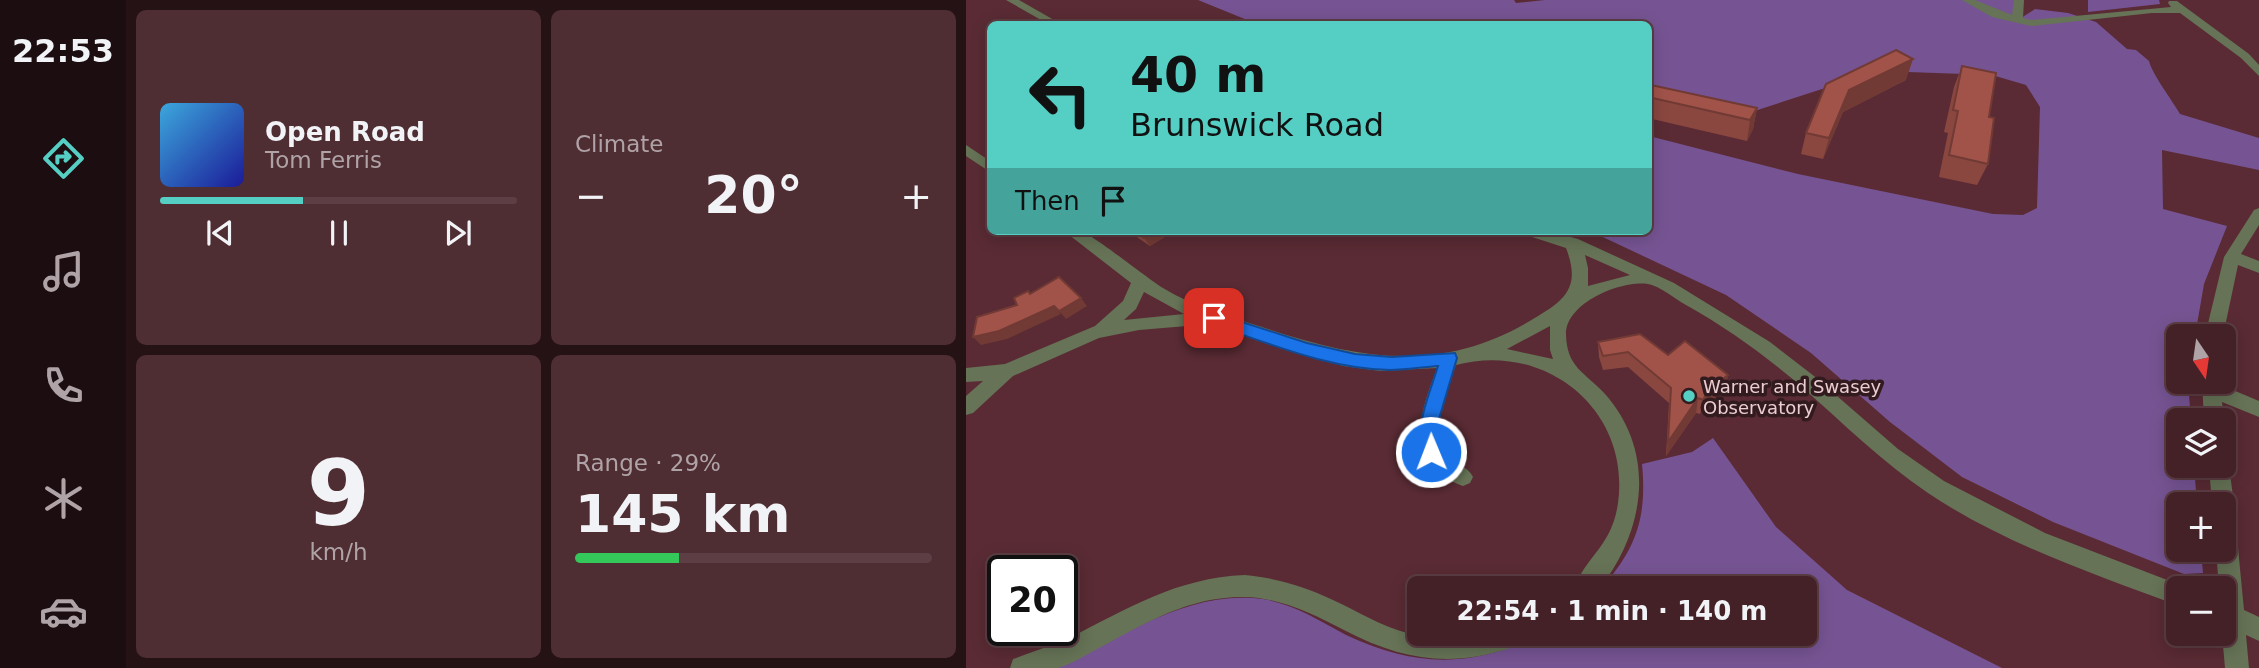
<!DOCTYPE html>
<meta charset="utf-8">
<style>
:root{--surface:#442027;--page:#4e2d33;--text:#f1f3f6;--muted:#afa3a7;--line:#5c3e44;--accent:#55cec4}
body{margin:0;font-family:"DejaVu Sans",sans-serif;background:var(--page);color:var(--text);height:100vh;display:flex;flex-direction:column;font-size:26px;white-space:nowrap}
*{box-sizing:border-box;margin:0}
p{font-size:23px;color:var(--muted)}
.icon{flex:none;width:38px;height:38px;fill:none;stroke:currentColor;stroke-width:2;stroke-linecap:round;stroke-linejoin:round}
.map{position:relative;flex:1;overflow:hidden}
.panel{display:flex;flex-direction:column;gap:10px;padding:10px;background:#251215;width:840px}
.panel>*{flex:none}
.top-card{position:absolute;left:21px;top:21px;width:665px;height:214px;border-radius:10px;box-shadow:0 4px 18px #0003,0 0 0 2px var(--line);background:#55cec4;color:#111;overflow:hidden}
.needle{width:46px;rotate:167deg}
.buttons{position:absolute;left:1200px;top:324px;display:grid;gap:14px}
.buttons a{display:grid;place-items:center;width:70px;height:70px;border-radius:10px;background:var(--surface);box-shadow:0 4px 18px #0003,0 0 0 2px var(--line);font-size:35px}
.speed{position:absolute;left:21px;top:555px;display:flex;gap:14px;font-size:35px;font-weight:700;text-align:center}
.speed>*{display:grid;place-content:center;width:91px;height:91px;border-radius:50%;background:var(--surface);box-shadow:0 4px 18px #0003,0 0 0 2px var(--line);line-height:1}
.speed .limit{border:4px solid #111;border-radius:10px;background:#fff;color:#111}
.pin{position:absolute;display:grid;place-items:center;width:60px;height:60px;color:#fff;margin:-30px;border-radius:14px;box-shadow:0 4px 10px #0006}
.me{position:absolute;width:77px;margin:-38px;rotate:359deg;stroke-linejoin:round;filter:drop-shadow(0 0 5px #0008)}
.turn{display:flex;align-items:center;gap:24px;height:147px;padding:0 28px;font-size:32px}
.turn .icon{width:91px;height:91px;stroke-width:2.5}
.turn b{display:block;font-size:49px;line-height:60px}
.then{display:flex;align-items:center;height:66px;padding:0 28px;background:#0003;gap:14px;font-size:26px}
.big{font-size:52px;font-weight:600;line-height:1.1}
.panel .tile{flex:1;display:flex;flex-direction:column;justify-content:center;gap:10px;min-width:0;padding:0 24px;border-radius:10px;background:var(--page)}
.panel .dial{align-items:center;gap:0}
.dial b{font-size:91px;line-height:1}
.song{display:flex;align-items:center;gap:21px}
.cover{width:84px;height:84px;border-radius:10px;background:linear-gradient(135deg,hsl(200 70% 55%),hsl(240 70% 35%))}
.played{height:7px;border-radius:4px;background:linear-gradient(90deg,var(--accent) 40%,var(--line) 40%)}
.keys{display:flex;justify-content:space-around;direction:ltr}
.heat{display:flex;justify-content:space-between;align-items:center;font-size:38px;direction:ltr}
.charge{height:10px;border-radius:5px;background:linear-gradient(90deg,#34c759 29%,var(--line) 0)}
.panel .tiles{flex:1;display:grid;gap:10px;grid-template-columns:repeat(2,1fr)}
.trip{position:absolute;left:441px;top:576px;width:410px;height:70px;border-radius:10px;background:var(--surface);box-shadow:0 4px 18px #0003,0 0 0 2px var(--line);font-weight:600;line-height:70px;text-align:center}
main{display:flex;flex:1;min-height:0}
.dock{display:flex;flex-direction:column;width:126px;justify-content:space-around;align-items:center;background:#1b0d10;color:var(--muted)}
.dock .icon{width:49px;height:49px}
.dock .selected{color:var(--accent)}
.dock b{font-size:32px;color:var(--text)}
.map>svg:first-child{display:block}
.forest{fill:#765493}
.lines{fill:none;stroke-linecap:round;stroke-linejoin:round}
.minor{fill:#667356;fill-rule:evenodd}
.wall{fill:#8a4740}
.shaded-wall{fill:#713a34}
.building{fill:#a1534a;stroke:#713a34;stroke-width:2}
.route{fill:#1a73e8;stroke:#114b97;stroke-width:2}
.poi-dot{fill:#55cec4;stroke:#311b1f;stroke-width:2.5}
.labels{text-anchor:middle;dominant-baseline:central;stroke-width:7;stroke-linejoin:round;paint-order:stroke}
.poi-label{font-size:18px;fill:#eccdd1;stroke:#311b1f;text-anchor:start}
</style>
<main>
<nav class="dock">
<b>22:53</b>
<svg class="icon selected" aria-label="directions" viewBox="0 0 24 24"><path d="M12 3l9 9-9 9-9-9zM9 14v-3h6M13 9l2 2-2 2"/></svg>
<svg class="icon" aria-label="music" viewBox="0 0 24 24"><path d="M9 18V5l10-2v13"/><circle cx="6" cy="18" r="3"/><circle cx="16" cy="16" r="3"/></svg>
<svg class="icon" aria-label="phone" viewBox="0 0 24 24"><path d="M5 4h4l2 5-3 2q2 4 5 5l2-3 5 2v4C11 20 4 13 5 4z"/></svg>
<svg class="icon" aria-label="climate" viewBox="0 0 24 24"><path d="M12 3v18M4 7l16 10M4 17L20 7"/></svg>
<svg class="icon" aria-label="car" viewBox="0 0 24 24"><path d="M5 17H2v-5l4-1 3-4h7l3 4 3 1v5h-3M9 17h6M6 11h13"/><circle cx="7" cy="17" r="2"/><circle cx="17" cy="17" r="2"/></svg>
</nav>
<section class="panel">
<div class="tiles">
<div class="tile">
<div class="song"><i class="cover"></i><div><b>Open Road</b><p>Tom Ferris</p></div></div>
<div class="played"></div>
<div class="keys"><svg class="icon" aria-label="previous" viewBox="0 0 24 24"><path d="M18 5L8 12l10 7zM5 5v14"/></svg><svg class="icon" aria-label="pause" viewBox="0 0 24 24"><path d="M8 5v14M16 5v14"/></svg><svg class="icon" aria-label="next" viewBox="0 0 24 24"><path d="M6 5l10 7-10 7zM19 5v14"/></svg></div>
</div>
<div class="tile"><p>Climate</p>
<div class="heat"><a>−</a><b class="big">20°</b><a>+</a></div>
</div>
<div class="tile dial"><b>9</b><p>km/h</p></div>
<div class="tile"><p>Range · 29%</p><b class="big">145 km</b><div class="charge"></div></div>
</div>
</section>
<div class="map">
<svg width="1293" height="668" viewBox="0 0 1293 668">
<rect width="100%" height="100%" fill="#5a2b34"/>
<g class="forest">
<path d="M232 0H548L550 3 579 0H1049L1052 20 1069 9 1102 13 1130 22 1161 49 1170 50 1183 61C1186 74 1206 100 1214 114L1293 138V170L1196 150 1197 209 1261 226 1238 284 1229 336H1213V382H1222L1225 420H1213V466H1228L1231 504H1213V550H1235L1237 573 1218 574 1087 522 996 477 924 422 845 353 760 295 624 231H682L683 136 832 174 1027 214 1057 215 1071 208 1074 107 1060 85 1026 75 942 72 924 67 773 116 714 95H683L682 24H291Z"/>
<polygon points="1122,0 1193,0 1194,4 1122,12"/>
<path d="M747 438 810 527 881 590 1036 668H88C151 641 214 593 287 598 321 600 351 619 380 635 451 668 506 668 576 634H838V588H635C671 549 681 516 676 464L726 452Z"/>
</g>
<g class="lines">
<g class="minor">
<polygon points="40,0 53,0 95,24 82,24"/>
<polygon points="996,0 1009,0 1046,15 1048,0 1058,0 1057,18 1065,20 1205,7 1202,3 1203,1 1211,1 1283,54 1293,65 1293,76 1275,58 1214,13 1186,13 1065,26 1026,17"/>
<polygon points="0,145 24,161 24,172 0,156"/>
<polygon points="1293,208 1293,225 1275,254 1293,261 1293,273 1272,265 1257,336 1239,336 1258,257 1288,210"/>
<path d="M98 231C103 231 110 230 114 231 125 233 182 279 197 288 228 307 262 316 296 327 391 359 476 375 567 319 600 300 615 287 600 248L560 235 557 231H582L612 239 708 283 804 342 848 376 932 449 978 481 1079 533 1222 588H1213V606C1128 574 1038 544 962 493 916 462 878 424 836 387 800 356 761 328 720 305 709 299 694 286 682 284 655 280 599 303 600 335 601 368 619 372 639 394 691 453 679 530 634 588H608C621 555 646 546 652 503 665 409 578 341 490 365 483 385 464 433 477 453 485 464 501 464 507 477L504 483 497 486C436 463 453 416 471 368L414 371 377 366 245 324 173 330 133 338 47 376 7 413 0 415V396L17 381 0 382V368L39 364 129 326 157 301 165 283ZM619 255 664 275 622 286V268ZM178 292 218 314 158 320 170 309ZM584 326V350L587 359 541 349Z"/>
<polygon points="1236,382 1254,382 1255,385 1293,401 1293,417 1256,402 1258,420 1238,420"/>
<polygon points="1258,459 1263,466 1268,504 1265,510 1269,517 1278,610 1293,617 1293,641 1280,635 1283,668 1259,668 1256,634 1258,588 1253,588 1250,550 1258,550 1258,504 1246,504 1243,466 1258,466"/>
<path d="M279 575C310 578 338 586 367 600 391 611 415 626 441 633 482 643 524 630 565 634L561 642C493 668 443 664 378 630 347 614 315 598 279 597 225 596 181 622 135 647 121 654 106 664 92 668 78 668 58 668 44 668L47 659C66 652 85 646 103 638 163 608 210 578 279 575Z"/>
</g>
</g>
<g class="wall">
<polygon points="996,66 1023,117 1022,164 1011,185 973,177 982,133 978,132 988,87"/>
<polygon points="940,80 877,112 857,159 835,154 840,133 860,84"/>
<polygon points="682,96 791,108 787,129 781,141 682,118"/>
<polygon points="162,231 208,231 184,246"/>
<polygon points="632,342 702,355 762,375 759,390 739,405 734,414 730,413 700,456 703,403 662,367 637,370 633,357"/>
</g>
<g class="shaded-wall">
<polygon points="947,59 940,80 877,112 857,159 863,138 883,90"/>
<polygon points="791,108 787,129 781,141 784,120"/>
<polygon points="189,231 208,231 184,246 178,238"/>
<polygon points="115,298 121,306 100,319 93,311"/>
<polygon points="88,306 95,314 41,339 15,345 7,337"/>
<polygon points="762,375 759,390 739,405 734,414 737,400 742,391"/>
<polygon points="732,398 730,413 700,456 702,442"/>
</g>
<g class="building">
<polygon points="930,50 947,59 883,90 863,138 840,133 860,84"/>
<polygon points="996,66 1030,73 1023,117 1028,118 1022,164 983,155 992,111 987,110"/>
<polygon points="685,85 791,108 784,120 682,97"/>
<polygon points="168,231 189,231 178,238"/>
<polygon points="93,277 115,298 93,311 88,306 33,331 7,337 11,317 51,305 48,298 62,291 64,294"/>
<polygon points="674,334 702,355 719,341 762,375 742,391 737,400 732,398 702,442 705,388 662,352 637,356 632,342"/>
</g>
<path class="route" d="M248 313 341 343 389 354 426 357 489 353 491 358 473 419 474 452 472 458H459C446 430 464 393 472 366 456 367 440 370 424 370 361 369 301 342 242 323V314Z"/>
<circle class="poi-dot" cx="723" cy="396" r="7"/>
<g class="labels">
<g class="poi-label">
<text x="737" y="386">Warner and Swasey<tspan x="737" dy="21">Observatory</tspan></text>
</g>
</g>
</svg>
<div class="buttons">
<a><svg class="needle" viewBox="-14 -14 28 28"><path d="M0-13l5 13h-10z" fill="#e53935"/><path d="M0 13l5-13h-10z" fill="#afa3a7"/></svg></a>
<a><svg class="icon" aria-label="layers" viewBox="0 0 24 24"><path d="M12 4l9 5-9 5-9-5zM3 14l9 5 9-5"/></svg></a>
<a>+</a>
<a>−</a>
</div>
<div class="speed"><div class="limit">20</div></div>
<div class="pin" style="left:248px;top:318px;background:#d93025"><svg class="icon" aria-label="arrive" viewBox="0 0 24 24"><path d="M6 21V4h12l-3 4 3 4H6"/></svg></div>
<svg class="me" style="left:465px;top:452px" viewBox="-20 -20 40 40"><circle r="17" fill="#1a73e8" stroke="#fff" stroke-width="3"/><path d="M0-11L8 9 0 5-8 9z" fill="#fff"/></svg>
<div class="trip">22:54 · 1 min · 140 m</div>
<div class="top-card">
<div class="turn"><svg class="icon" aria-label="left" viewBox="0 0 24 24"><path d="M17 20v-9H6M10 6l-5 5 5 5"/></svg><div><b>40 m</b>Brunswick Road</div></div>
<div class="then">Then<svg class="icon" aria-label="arrive" viewBox="0 0 24 24"><path d="M6 21V4h12l-3 4 3 4H6"/></svg></div>
</div>
</div>
</main>
